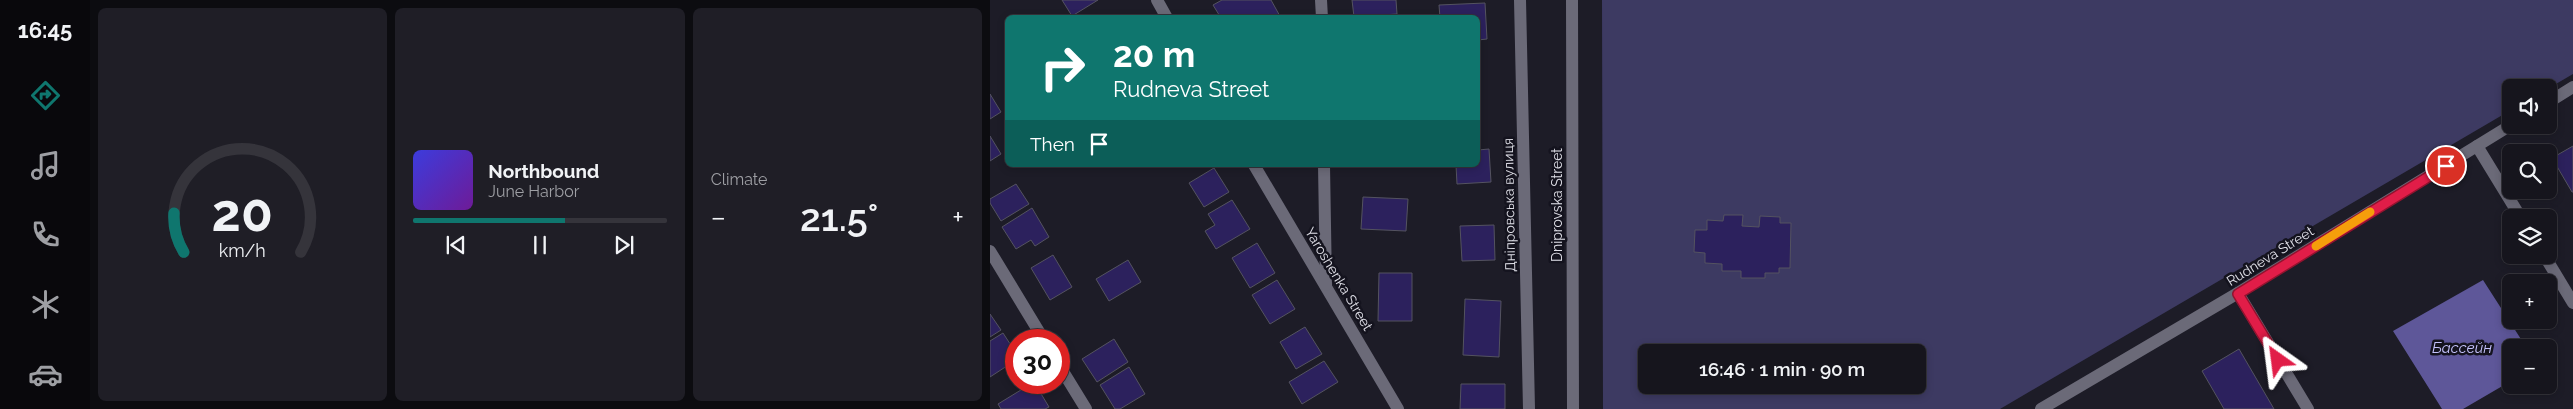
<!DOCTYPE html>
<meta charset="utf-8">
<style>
:root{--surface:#16151d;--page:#1f1e26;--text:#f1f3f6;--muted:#9e9fa4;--line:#35343b;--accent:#0f766e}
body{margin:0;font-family:Raleway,sans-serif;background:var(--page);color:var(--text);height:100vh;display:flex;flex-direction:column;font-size:19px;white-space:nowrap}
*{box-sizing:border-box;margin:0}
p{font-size:16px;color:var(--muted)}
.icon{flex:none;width:28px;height:28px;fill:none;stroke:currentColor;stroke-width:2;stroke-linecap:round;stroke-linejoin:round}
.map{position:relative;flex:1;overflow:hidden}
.panel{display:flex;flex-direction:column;gap:8px;padding:8px;background:#0c0c10;width:900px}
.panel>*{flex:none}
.hud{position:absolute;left:15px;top:15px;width:475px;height:152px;border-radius:8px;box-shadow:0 2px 8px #0003,0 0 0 1px var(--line);background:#0f766e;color:#fff;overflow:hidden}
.tools{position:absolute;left:1512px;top:79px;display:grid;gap:10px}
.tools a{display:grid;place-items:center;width:55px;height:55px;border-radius:8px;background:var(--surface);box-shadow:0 2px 8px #0003,0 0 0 1px var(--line);font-size:25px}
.speed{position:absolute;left:15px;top:329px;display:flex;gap:10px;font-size:25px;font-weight:700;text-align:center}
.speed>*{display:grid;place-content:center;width:65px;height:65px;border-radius:50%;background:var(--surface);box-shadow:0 2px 8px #0003,0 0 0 1px var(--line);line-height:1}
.speed .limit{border:8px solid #d22;background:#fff;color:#111}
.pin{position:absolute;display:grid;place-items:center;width:42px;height:42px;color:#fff;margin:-21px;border:2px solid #fff;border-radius:50%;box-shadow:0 1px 5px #0007}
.me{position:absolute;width:55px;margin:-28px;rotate:329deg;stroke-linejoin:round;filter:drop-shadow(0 0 4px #0008)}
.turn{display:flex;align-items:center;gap:18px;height:105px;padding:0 25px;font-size:22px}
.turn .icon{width:65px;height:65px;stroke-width:2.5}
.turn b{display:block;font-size:35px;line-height:42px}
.then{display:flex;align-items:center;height:48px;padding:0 25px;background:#0003;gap:10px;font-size:19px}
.big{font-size:38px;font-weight:600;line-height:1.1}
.panel .tile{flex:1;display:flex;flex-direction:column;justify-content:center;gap:8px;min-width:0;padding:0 18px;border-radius:8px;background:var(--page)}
.panel .dial{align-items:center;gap:0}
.dial svg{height:130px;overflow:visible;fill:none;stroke:var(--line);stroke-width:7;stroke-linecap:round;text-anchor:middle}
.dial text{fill:var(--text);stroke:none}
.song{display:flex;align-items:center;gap:15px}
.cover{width:60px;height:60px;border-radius:8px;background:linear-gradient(135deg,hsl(240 70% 55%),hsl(280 70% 35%))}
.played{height:5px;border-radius:2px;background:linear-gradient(90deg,var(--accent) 60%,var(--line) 60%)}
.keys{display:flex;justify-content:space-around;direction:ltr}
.heat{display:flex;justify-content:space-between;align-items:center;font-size:28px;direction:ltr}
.panel .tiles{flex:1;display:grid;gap:8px;grid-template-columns:repeat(3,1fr)}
.trip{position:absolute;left:648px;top:344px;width:288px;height:50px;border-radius:8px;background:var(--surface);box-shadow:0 2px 8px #0003,0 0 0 1px var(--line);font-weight:600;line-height:50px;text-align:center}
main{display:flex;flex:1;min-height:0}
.tab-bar{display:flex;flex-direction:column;width:90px;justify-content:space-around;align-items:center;background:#09080c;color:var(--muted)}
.tab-bar .icon{width:35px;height:35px}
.tab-bar .selected{color:var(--accent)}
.tab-bar b{font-size:22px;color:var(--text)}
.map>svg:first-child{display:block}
.green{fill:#3d3a62;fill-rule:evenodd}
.water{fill:#5e5799}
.building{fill:#2c215d;stroke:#545360}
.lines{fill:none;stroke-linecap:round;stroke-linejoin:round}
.minor{stroke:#6b6a78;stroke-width:12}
.tertiary{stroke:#6b6a78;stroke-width:12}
.route-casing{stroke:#92132f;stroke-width:12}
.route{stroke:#e11d48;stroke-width:9}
.slow{stroke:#f59e0b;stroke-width:9}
.labels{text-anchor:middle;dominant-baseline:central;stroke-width:5;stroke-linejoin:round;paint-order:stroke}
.street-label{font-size:14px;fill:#e0e0e8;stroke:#14131e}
.water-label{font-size:15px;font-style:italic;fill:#c5c3fc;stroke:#14131e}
</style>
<main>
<nav class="tab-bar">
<b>16:45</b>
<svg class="icon selected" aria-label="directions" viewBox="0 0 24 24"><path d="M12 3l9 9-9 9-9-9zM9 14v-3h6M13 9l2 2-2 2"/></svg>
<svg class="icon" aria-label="music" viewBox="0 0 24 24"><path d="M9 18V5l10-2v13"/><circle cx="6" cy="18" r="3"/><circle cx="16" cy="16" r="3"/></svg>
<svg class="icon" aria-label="phone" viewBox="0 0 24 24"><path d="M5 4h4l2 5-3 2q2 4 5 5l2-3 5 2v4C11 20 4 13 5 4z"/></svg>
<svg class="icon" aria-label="climate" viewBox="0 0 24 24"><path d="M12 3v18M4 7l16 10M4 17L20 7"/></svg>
<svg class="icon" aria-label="car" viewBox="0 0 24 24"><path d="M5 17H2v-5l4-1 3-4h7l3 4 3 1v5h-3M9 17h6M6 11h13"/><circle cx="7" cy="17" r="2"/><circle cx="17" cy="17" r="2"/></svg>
</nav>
<section class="panel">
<div class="tiles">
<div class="tile dial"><svg viewBox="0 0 100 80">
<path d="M14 69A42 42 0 1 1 86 69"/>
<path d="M14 69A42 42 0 0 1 8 45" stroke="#0f766e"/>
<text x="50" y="56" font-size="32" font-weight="700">20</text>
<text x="50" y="72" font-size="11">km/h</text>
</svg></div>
<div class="tile">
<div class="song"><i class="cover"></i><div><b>Northbound</b><p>June Harbor</p></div></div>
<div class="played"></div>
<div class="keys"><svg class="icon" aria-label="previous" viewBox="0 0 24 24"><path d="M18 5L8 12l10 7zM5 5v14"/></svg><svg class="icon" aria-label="pause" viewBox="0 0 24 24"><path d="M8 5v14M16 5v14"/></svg><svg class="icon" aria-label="next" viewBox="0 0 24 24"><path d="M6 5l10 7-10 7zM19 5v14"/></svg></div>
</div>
<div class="tile"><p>Climate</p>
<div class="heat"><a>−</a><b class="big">21.5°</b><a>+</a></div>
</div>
</div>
</section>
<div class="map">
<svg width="1583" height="409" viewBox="0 0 1583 409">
<rect width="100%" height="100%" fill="#1d1c27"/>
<path class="green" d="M612 0H1583V74L1559 88H1521V110L1010 409H613ZM656 352H926V385H656Z"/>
<polygon class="water" points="1493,280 1536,347 1521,348 1521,381 1473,409 1452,409 1403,331"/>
<g class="building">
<polygon points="72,0 108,0 82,16"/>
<polygon points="232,0 281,0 291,18 231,18 223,5"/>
<polygon points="362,0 406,0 407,14 364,17"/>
<polygon points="495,3 497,39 488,40 488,18 450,18 449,5"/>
<polygon points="0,94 11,112 0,119"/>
<polygon points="0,136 11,154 0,161"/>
<polygon points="1583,146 1583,192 1582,192 1562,158"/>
<polygon points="499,149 501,182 467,184 466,165 488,165 488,150"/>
<polygon points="224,168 239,192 214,207 199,183"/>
<polygon points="26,184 39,204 11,221 0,203 0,199"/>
<polygon points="373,197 418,199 416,231 371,229"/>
<polygon points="242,200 260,229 226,249 215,231 225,225 218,214"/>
<polygon points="42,208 59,237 45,246 41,240 26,249 12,227"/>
<polygon points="734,215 753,215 752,226 769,227 770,216 790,217 790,223 801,223 800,268 789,268 789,273 775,273 775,278 751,278 751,271 732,271 732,264 715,263 715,253 704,252 705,230 717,230 717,220 733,221"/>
<polygon points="504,225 505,260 472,261 470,226"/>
<polygon points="267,243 285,273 260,288 242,258"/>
<polygon points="63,255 82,287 60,300 41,268"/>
<polygon points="138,260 151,282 119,301 106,279"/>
<polygon points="389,273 422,273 422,321 388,321"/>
<polygon points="287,280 305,309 280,324 262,295"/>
<polygon points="475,299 511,301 509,357 473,355"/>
<polygon points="0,314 11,330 0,337"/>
<polygon points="315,327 332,354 306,369 290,342"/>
<polygon points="13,333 26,353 26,360 0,377 0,341"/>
<polygon points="124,339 138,362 107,382 92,359"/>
<polygon points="1249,349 1284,409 1234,409 1212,371"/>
<polygon points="334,361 348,382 312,404 299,382"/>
<polygon points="139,367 155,394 130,409 125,409 110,385"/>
<polygon points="44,382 59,407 55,409 11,409 8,404"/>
<polygon points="471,384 515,384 515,409 470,409"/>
</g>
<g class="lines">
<g class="minor">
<polyline points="167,0 177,18"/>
<polyline points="331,0 332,18"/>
<polyline points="530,0 539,409"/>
<polyline points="1559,102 1583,87"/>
<polyline points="1487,146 1531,218"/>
<polyline points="264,165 408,409"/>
<polyline points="334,165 336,285"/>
<polyline points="0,251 54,340"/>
<polyline points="1554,255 1583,303"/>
<polyline points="1248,293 1318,409"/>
<polyline points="69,365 96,409"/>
<polyline points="1051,409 1248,293 1521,125"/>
</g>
<polyline class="tertiary" points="582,0 583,409"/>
</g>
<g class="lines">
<g class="route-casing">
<polyline id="route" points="1288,360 1248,294 1456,166"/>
</g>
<use href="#route" class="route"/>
<polyline class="slow" points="1326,246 1380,212"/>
</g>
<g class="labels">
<g class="street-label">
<text transform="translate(519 205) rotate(-91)">Дніпровська вулиця</text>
<text transform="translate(567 205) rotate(-90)">Dniprovska Street</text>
<text transform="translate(1280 256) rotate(-32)">Rudneva Street</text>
<text transform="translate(349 279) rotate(59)">Yaroshenka Street</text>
</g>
<g class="water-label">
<text x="1472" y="348">Бассейн</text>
</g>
</g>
</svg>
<div class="tools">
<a><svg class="icon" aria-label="sound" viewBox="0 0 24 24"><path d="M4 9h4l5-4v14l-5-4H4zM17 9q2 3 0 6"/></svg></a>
<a><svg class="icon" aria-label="search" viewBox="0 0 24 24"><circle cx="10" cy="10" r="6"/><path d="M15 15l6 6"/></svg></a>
<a><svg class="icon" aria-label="layers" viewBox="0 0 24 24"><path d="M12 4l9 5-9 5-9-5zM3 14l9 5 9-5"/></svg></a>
<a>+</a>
<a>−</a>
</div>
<div class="speed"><div class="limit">30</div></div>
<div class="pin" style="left:1456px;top:166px;background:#d93025"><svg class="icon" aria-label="arrive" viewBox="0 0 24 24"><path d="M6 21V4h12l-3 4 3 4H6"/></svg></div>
<svg class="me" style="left:1288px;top:360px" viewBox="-20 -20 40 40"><path d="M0-17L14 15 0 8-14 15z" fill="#e11d48" stroke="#fff" stroke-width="4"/></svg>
<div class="trip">16:46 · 1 min · 90 m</div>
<div class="hud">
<div class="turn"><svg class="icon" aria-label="right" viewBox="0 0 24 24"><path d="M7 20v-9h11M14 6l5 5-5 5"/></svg><div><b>20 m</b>Rudneva Street</div></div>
<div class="then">Then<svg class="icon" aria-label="arrive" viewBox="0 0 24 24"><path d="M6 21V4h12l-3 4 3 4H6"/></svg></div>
</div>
</div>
</main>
